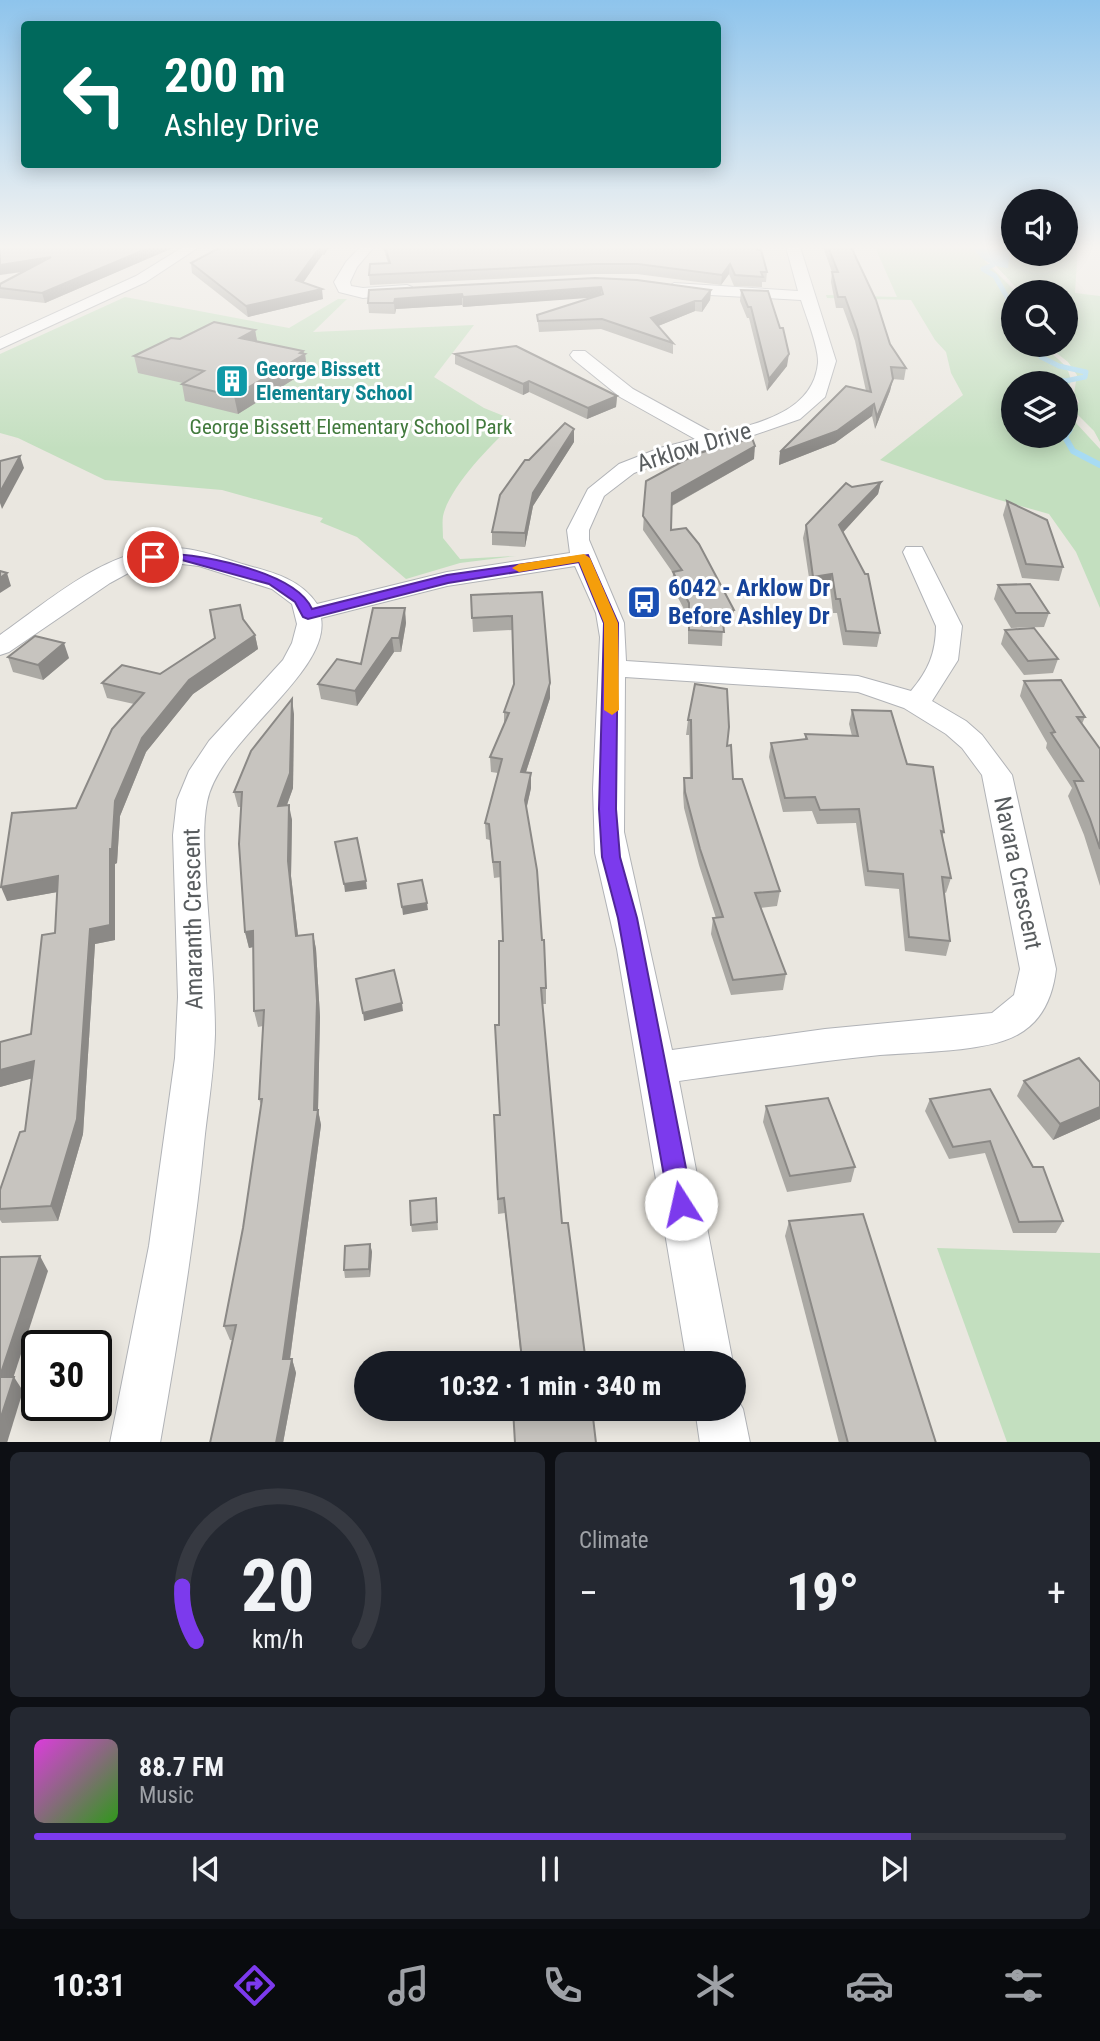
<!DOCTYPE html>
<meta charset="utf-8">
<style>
:root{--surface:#171b24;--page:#242831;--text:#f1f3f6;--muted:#9ea1a6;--line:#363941;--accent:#7c3aed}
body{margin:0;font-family:"Roboto Condensed",sans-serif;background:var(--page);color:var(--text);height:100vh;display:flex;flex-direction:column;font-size:26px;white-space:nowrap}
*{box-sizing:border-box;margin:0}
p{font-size:23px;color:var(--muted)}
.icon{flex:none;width:38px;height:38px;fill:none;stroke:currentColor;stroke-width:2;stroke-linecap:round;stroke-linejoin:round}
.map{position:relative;height:1442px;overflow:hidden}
.details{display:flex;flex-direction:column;gap:10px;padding:10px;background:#0d0f14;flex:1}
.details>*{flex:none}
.hud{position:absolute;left:21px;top:21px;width:700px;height:147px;border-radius:7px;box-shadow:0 4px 18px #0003;background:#00695c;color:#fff;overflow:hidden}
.fabs{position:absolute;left:1001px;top:189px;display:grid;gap:14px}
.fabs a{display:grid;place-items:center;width:77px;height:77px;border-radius:50%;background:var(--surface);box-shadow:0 4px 18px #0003;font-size:35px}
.speed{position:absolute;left:21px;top:1330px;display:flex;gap:14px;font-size:35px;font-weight:700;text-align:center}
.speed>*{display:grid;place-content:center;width:91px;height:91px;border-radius:50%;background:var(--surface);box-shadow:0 4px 18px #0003;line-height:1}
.speed .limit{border:4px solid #111;border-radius:10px;background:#fff;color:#111}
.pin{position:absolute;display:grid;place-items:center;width:60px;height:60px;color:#fff;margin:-30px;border:4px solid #fff;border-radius:50%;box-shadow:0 2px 7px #0007}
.me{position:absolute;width:77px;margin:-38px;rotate:350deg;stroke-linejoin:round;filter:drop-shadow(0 0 5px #0008)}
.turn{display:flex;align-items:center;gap:24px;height:147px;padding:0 28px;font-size:32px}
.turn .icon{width:91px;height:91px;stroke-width:2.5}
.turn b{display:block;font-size:49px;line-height:60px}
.big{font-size:52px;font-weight:800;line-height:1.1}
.details .card{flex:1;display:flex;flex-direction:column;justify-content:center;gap:10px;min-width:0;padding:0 24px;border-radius:10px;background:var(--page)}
.details .dial{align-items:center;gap:0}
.dial svg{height:182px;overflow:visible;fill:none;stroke:var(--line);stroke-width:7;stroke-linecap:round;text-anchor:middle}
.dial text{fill:var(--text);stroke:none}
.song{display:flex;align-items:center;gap:21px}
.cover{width:84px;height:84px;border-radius:10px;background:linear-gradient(135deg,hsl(300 70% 55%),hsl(110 70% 35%))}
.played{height:7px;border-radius:4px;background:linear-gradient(90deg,var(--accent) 85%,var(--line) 85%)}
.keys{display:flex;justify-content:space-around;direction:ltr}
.heat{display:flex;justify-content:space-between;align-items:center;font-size:38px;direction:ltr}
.details .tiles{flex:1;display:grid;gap:10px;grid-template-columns:1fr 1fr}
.card:last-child{grid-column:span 2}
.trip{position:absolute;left:354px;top:1351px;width:392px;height:70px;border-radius:35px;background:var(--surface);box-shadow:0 4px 18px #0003;font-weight:800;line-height:70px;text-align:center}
.tabs{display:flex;height:112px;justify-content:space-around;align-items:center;background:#090b0e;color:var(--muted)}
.tabs .icon{width:49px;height:49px}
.tabs .current{color:var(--accent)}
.tabs b{font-size:32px;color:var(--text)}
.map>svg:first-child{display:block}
.green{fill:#c3dfbf;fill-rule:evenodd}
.water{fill:#a7dbf3}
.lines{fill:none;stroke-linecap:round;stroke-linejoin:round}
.stream-far1{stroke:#a7dbf3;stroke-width:5}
.stream{stroke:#a7dbf3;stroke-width:6}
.street-casing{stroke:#b1b3b7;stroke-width:2}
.street{fill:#fff;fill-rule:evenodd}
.wall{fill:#aba9a4}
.shaded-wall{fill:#8b8986}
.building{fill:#c7c4bf;stroke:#8b8986;stroke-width:2}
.route{fill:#7c3aed;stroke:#51269a;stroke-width:2}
.slow{fill:#f59e0b}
.labels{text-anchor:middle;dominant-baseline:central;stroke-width:6;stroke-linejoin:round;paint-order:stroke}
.far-culture-label{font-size:21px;font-weight:bold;fill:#0d838f;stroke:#fff;text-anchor:start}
.far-park-label{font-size:21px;fill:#427a3d;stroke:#fff}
.street-label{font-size:24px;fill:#595d5f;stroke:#fff}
.transit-label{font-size:24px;font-weight:bold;fill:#164399;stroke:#fff;text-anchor:start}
</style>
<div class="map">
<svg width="1100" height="1443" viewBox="0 0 1100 1443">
<rect width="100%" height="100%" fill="#eae7e0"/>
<g class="green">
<path d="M875 247H992L985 261 1016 292H1013V345H1048L1047 350C1062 362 1076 372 1068 391L1074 399 1070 408 1076 423 1100 449V608L1076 552 1049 514 996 499 880 460 963 395 951 373 946 352 935 340 911 300 827 298 826 295 897 297ZM1013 383H1066V436H1013Z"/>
<polygon points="995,247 1013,247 1013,254 1066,254 1066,247 1078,247 1075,293 1100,296 1100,442 1094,431 1074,411 1079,402 1074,394 1077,375 1068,362 1050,348 1051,345 1066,345 1066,292 1020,292 997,267"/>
<path d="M125 297 289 328 338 299H347L313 332 474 325 434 377 484 408 511 419 508 423 512 426C491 444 449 488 443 516 442 523 443 531 443 538L460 559 516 556 460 563 406 579 357 537 320 522 323 518 222 490 105 480 18 438 0 433V354Z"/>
<polygon points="937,1248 1100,1253 1100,1442 1007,1442"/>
</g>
<path class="water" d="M973 247H1005L1010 251 1008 268C993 267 980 260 973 247Z"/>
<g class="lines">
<g class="stream-far1">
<polyline points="993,265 983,269 995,276 1008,299 1013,300"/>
<polyline points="1046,345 1041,357 1059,366 1086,372 1085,377 1055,383"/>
</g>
<g class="stream">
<polyline points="1055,383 1063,381"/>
<polyline points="1066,420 1070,429 1065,437 1073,451 1100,465"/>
</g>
<g class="street-casing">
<g id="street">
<polygon points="183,247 199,247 146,282 0,349 0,338 136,276"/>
<polygon points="360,247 374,247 357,267 350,282 351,286 363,288 407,285 412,287 415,290 412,293 363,298 339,292 334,282 346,262"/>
<path d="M786 247H800L836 361 825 397 800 419 722 446 675 457 634 473 604 496 589 530V540L624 623 626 661 858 676 911 691C928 671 936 653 936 626L903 552 906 547H922L962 626 958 660 932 701 966 721 982 735 1012 775 1056 969C1053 996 1042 1022 1017 1035 987 1052 917 1052 880 1055 813 1062 746 1072 679 1081L733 1363H687L617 949 595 853 593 789 600 637 596 613 575 566 447 586 321 618C331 673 219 739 207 802 202 828 205 855 206 881 209 932 215 983 215 1034 214 1068 209 1101 205 1134 195 1238 178 1340 160 1443H110L149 1246 175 1058 178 997 173 835 177 800 189 771 209 741 283 660 292 643 297 624 292 604 272 589 199 566 165 562 132 571 110 583 9 652 0 655V635C50 600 110 545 176 548 200 549 225 559 249 566 275 573 301 580 317 604L447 572 570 553 567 530 588 489 619 464 660 448 695 439 620 397 573 359 570 355 573 351H585L633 389 715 434C756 424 813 413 818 363 819 348 806 316 801 300L674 293 666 288 674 283 798 291ZM625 677 858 692 904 708 946 734 962 748 982 775 1020 969 1014 995 992 1013 825 1029 672 1050 624 832Z"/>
<polygon points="733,1391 743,1409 750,1443 700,1443 695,1409 733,1409"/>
</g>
</g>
<use href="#street" class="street"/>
</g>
<g class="wall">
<polygon points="175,247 45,303 0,298 0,284 23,272 0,275"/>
<polygon points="221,247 329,247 324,255 322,255 303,283 323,299 248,317 192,273 191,263"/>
<polygon points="383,247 757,247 757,250 767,272 766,282 762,282 762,287 734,286 729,274 721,285 637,274 595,274 370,285 369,275 388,263"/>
<polygon points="823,247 851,247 890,344 906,368 904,380 892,379 890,391 875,429 872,416 835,443 779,465 780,452 866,391 855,341 843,308 836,308 831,282 832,272"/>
<polygon points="595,278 711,290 710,300 702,312 695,311 658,326 673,343 673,354 601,329 539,332 537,315 592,297 463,307 462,305 396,309 395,314 369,313 368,303"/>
<polygon points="741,290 787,366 767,391 749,318 747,318 740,301"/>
<polygon points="255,330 257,342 303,351 304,353 305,354 307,371 238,414 185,401 182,384 183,383 138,373 134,356 180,339"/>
<polygon points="455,354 617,396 616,407 587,419 529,392 523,395 455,364"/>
<polygon points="574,442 533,506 525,547 492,545 492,532 529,460"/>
<polygon points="754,459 672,506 671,530 734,610 732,624 723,626 722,646 688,644 688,617 672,586 673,573 643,530 646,481"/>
<polygon points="881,482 878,494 843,532 880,633 877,647 843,645 837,613 833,613 830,588 811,591 803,538 806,525 852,487"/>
<polygon points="1007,501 1063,567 1059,581 1022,578 1003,515"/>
<polygon points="998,585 1049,613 1044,627 1011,628 994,599"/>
<polygon points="542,592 550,698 526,772 531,773 531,788 526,809 546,988 546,1004 542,1004 562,1223 586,1363 521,1359 505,1213 498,1214 494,1115 500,1115 499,1025 503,941 501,877 494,878 490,840 486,839 485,823 498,773 491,772 490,757 504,724 504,712 514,684 512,630 473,632 471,595"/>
<polygon points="243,619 255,635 258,649 193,694 146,752 120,816 117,863 115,864 115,940 95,944 83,1134 58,1221 2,1223 0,1220 0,1190 25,1131 32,1078 0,1087 0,1042 31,1034 55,933 57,892 7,901 76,808 134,704 107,698 102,683 160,674"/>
<polygon points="406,623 401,652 394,652 357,706 321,699 318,684 361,664"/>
<polygon points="1005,630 1058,659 1053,673 1024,675 1001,644"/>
<polygon points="8,657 69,658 43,680 13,672"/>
<polygon points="1024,681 1085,717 1082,724 1100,749 1100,886 1084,835 1068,796 1072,788 1046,748 1047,743 1020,696"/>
<polygon points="695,684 727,746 733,779 780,891 777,906 760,908 786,974 783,990 731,995 711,934 713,918 716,918 699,865 684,808 683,793 684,778 690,778 689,735 686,735 688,720"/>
<polygon points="852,710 907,764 944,832 942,837 951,878 946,893 944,892 950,941 946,956 905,951 899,889 865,886 856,823 817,824 812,811 783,812 769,757 771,743 805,739 805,734 852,736 849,724"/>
<polygon points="294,714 293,788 287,805 292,820 291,876 298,936 313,934 316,949 320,1017 318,1110 321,1125 290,1359 292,1359 296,1373 283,1443 210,1443 233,1340 230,1340 224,1326 243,1228 261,1105 259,1099 263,1026 258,1027 254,1011 253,947 249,948 245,932 241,807 238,807 234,792"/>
<polygon points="1024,1081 1100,1082 1100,1119 1053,1140 1017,1096"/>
<polygon points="990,1089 1063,1221 1056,1233 1013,1233 985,1153 949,1159 925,1111 930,1099"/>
<polygon points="766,1106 855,1167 851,1182 787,1192 763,1122"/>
<polygon points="436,1198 438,1230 412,1232 411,1225"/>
<polygon points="789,1221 936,1443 839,1443 785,1236"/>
<polygon points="370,1244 372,1252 370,1277 345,1278 344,1270"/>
</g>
<g class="shaded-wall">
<polygon points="151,247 175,247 45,303 42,293"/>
<polygon points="320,247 321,247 322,255 298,290 296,280"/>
<polygon points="323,247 329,247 324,255"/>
<polygon points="51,257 54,267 0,275 0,265"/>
<polygon points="730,264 729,274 721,285 722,275"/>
<polygon points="601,287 601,297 463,307 463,297"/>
<polygon points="322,289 323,299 248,317 246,306"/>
<polygon points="711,290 710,300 702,312 702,301"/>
<polygon points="462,294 462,305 396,309 395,314 394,303 395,299"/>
<polygon points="695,301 695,311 651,329 651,318"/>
<polygon points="255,330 258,346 240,338"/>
<polygon points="303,351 304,354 305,354 307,371 238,414 234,396"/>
<polygon points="789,354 787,366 767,391 769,379"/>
<polygon points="893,379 890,391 875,429 877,417"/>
<polygon points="529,381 529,392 523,395 523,384"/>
<polygon points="617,396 616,407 587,419 588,408"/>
<polygon points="874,404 872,416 835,443 779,465 780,452"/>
<polygon points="574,429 574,442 533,506 525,547 525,533 533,493"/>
<polygon points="755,446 754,459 671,506 672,493"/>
<polygon points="20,456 24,468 2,509 0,503 0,492"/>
<polygon points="881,482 878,494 837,539 839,525"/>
<polygon points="7,573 11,586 0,593 0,578"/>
<polygon points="832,574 830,588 811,591 813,577"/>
<polygon points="405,608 406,623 401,652 399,638"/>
<polygon points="734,610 732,624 721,626 722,612"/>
<polygon points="255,635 258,649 193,694 146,752 120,816 117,863 115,864 115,940 95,944 83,1134 58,1221 51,1206 90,929 110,849 115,801 142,738 189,680"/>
<polygon points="392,638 394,652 357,706 355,691"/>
<polygon points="64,643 69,658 43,680 38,665"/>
<polygon points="550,683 550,698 521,787 521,772"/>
<polygon points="292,699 294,714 293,788 281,821 278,806"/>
<polygon points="531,773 531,788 525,815 525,800"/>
<polygon points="289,805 292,820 291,876 300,952 296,936 288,861"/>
<polygon points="58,876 63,891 7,901 1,887"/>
<polygon points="366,881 367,889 345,892 344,884"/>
<polygon points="427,903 428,910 403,915 402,907"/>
<polygon points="253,931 257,946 249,948 245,932"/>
<polygon points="313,934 316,949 320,1017 318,1110 321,1125 288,1373 283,1359 314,1110"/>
<polygon points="402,1003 403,1011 364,1021 363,1013"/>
<polygon points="34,1061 41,1076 0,1087 0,1070"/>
<polygon points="1100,1107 1100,1119 1053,1140 1060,1124"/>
<polygon points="370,1244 372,1252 370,1277 369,1269"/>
<polygon points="40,1256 48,1271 9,1391 0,1378 0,1376"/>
<polygon points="292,1359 296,1373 283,1443 276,1443"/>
<polygon points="14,1377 23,1391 7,1443 0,1443 0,1420"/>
</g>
<g class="building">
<polygon points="0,247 151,247 42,293 0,288 0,284 51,257 0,265"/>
<polygon points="221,247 320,247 296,280 322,289 246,306 191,263"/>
<polygon points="385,247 757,247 757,250 761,250 767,272 761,272 763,277 735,275 730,264 722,275 638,264 595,264 369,275 370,264 390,263"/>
<polygon points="828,247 851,247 876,300 890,344 906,368 891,367 893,379 877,417 874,404 837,431 780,452 846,386 871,392 857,330 845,297 838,297 832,272 838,272"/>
<polygon points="595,278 637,280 711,290 702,301 695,301 651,318 673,343 602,319 538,321 537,315 603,294 601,287 463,297 462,294 395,299 394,303 368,303 369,290"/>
<polygon points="741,290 768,291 780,328 783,328 789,354 769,379 751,307 748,307"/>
<polygon points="214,322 255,330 240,338 303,351 300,353 305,354 234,396 182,384 204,371 134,356 171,338 180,339"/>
<polygon points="516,346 617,396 588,408 529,381 523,384 455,354"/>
<polygon points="565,423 574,429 533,493 525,533 492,532 500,495 525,460 529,460"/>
<polygon points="752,438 755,446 672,493 671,530 686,528 699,544 734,610 722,612 724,632 689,630 689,603 673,572 682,570 643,516 646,481 696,454"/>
<polygon points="20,456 0,492 0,461"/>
<polygon points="881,482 839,525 865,574 868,574 880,633 846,631 840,599 836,599 832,574 813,577 806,525 846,483 852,487"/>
<polygon points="1007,501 1047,520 1063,567 1026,564"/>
<polygon points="0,571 7,573 0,578"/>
<polygon points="1030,584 1049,613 1016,613 998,585"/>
<polygon points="542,592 550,683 521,772 531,773 525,800 537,870 542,940 544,940 546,988 541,988 562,1223 568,1223 586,1363 510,1363 510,1360 522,1359 504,1198 498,1199 494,1115 500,1115 495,1025 499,1025 499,941 503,941 500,862 493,862 489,824 485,823 502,759 490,757 509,713 504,712 514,684 512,616 472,618 471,595"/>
<polygon points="240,605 243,619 255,635 189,680 142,738 115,801 112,849 110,849 110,925 90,929 77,1119 51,1206 0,1209 0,1190 20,1132 25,1131 34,1061 0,1070 0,1042 31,1034 42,935 55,933 58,876 1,887 12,813 76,808 112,729 144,693 102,683 122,665 160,674 215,638 210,610"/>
<polygon points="373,608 405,608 399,638 392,638 355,691 318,684 337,659 361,664"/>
<polygon points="1034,628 1058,659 1028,661 1005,630"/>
<polygon points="35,636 64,643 38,665 8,657"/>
<polygon points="1061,680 1085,717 1077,717 1100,749 1100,849 1090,819 1074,781 1083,781 1051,733 1055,732 1024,681"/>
<polygon points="695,684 727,689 729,727 727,746 731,745 733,779 742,779 780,891 755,893 786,974 733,980 713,918 723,917 700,849 685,792 684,778 692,778 691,720 688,720"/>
<polygon points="292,699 290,773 278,806 289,805 288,861 296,936 313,934 317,1001 314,1110 318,1110 283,1359 292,1359 276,1443 210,1443 236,1325 224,1326 243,1228 262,1099 259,1099 264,1010 254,1011 253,931 245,932 239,844 242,792 234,792 251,751"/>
<polygon points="852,710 891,711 907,764 933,767 944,832 941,831 951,878 942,877 950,941 909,937 903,874 868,871 859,809 820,810 815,797 785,798 771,743 807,739 805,734 858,736"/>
<polygon points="357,838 366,881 344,884 335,842"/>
<polygon points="422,880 427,903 402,907 398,884"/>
<polygon points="394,970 402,1003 363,1013 356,979"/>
<polygon points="1079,1058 1100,1082 1100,1107 1060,1124 1024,1081"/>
<polygon points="990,1089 1033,1167 1043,1167 1063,1221 1019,1222 990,1141 953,1147 930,1099"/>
<polygon points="828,1098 855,1167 790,1176 766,1106"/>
<polygon points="436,1198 437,1222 411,1225 410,1201"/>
<polygon points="863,1214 936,1443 848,1443 789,1221"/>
<polygon points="370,1244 369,1269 344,1270 345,1246"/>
<polygon points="40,1256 0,1376 0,1257"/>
<polygon points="0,1377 14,1377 0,1420"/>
<polygon points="513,1409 592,1409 596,1443 515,1443"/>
</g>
<linearGradient id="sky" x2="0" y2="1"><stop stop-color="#8ec4ec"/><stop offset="0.55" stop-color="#f6f4f1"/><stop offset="1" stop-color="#f6f4f1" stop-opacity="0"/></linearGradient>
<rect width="1100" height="449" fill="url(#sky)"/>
<path class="route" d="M153 553C192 552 295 570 312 609L447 575 588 555 618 623 616 809 620 857 637 918 693 1204 690 1212 681 1215 673 1212 669 1204 618 918 602 857 599 809 604 623 579 562 448 583 308 619 303 617 295 602 269 584 182 560H148L146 557Z"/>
<polygon class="slow" points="584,554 590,558 618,623 619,710 612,715 604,710 604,623 579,562 519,572 512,568 519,564"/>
<defs>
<g id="building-square" transform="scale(1.75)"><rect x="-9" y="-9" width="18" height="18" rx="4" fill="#0f9aa8" stroke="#fff"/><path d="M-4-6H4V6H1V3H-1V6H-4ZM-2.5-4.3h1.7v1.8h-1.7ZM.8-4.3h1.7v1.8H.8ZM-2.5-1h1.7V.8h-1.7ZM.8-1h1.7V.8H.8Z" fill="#fff"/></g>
<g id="bus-square" transform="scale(1.75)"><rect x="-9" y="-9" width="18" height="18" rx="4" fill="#1a4fb4" stroke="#fff"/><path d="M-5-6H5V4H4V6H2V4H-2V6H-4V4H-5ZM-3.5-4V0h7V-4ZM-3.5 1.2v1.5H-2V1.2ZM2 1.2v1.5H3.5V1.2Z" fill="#fff"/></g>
</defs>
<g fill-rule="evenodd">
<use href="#building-square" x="232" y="381"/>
<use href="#bus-square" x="644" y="602"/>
</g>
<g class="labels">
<g class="far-culture-label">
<text x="256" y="369">George Bissett<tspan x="256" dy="24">Elementary School</tspan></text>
</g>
<g class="far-park-label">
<text x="351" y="427">George Bissett Elementary School Park</text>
</g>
<g class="street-label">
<text transform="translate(694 447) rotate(-17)">Arklow Drive</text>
<text transform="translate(1018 873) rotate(78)">Navara Crescent</text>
<text transform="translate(193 919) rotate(-91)">Amaranth Crescent</text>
</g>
<g class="transit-label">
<text x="668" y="588">6042 - Arklow Dr<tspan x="668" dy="28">Before Ashley Dr</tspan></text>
</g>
</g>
</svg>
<div class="fabs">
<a><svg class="icon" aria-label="sound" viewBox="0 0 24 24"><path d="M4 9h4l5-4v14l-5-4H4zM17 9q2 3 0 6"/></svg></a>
<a><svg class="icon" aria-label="search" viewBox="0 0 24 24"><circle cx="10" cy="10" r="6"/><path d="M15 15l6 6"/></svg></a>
<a><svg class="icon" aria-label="layers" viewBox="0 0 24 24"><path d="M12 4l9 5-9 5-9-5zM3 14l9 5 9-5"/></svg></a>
</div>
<div class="speed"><div class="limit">30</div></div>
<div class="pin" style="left:153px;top:557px;background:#d93025"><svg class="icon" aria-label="arrive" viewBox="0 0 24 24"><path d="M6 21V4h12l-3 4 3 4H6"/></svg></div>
<svg class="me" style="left:681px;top:1204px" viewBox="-20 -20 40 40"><circle r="19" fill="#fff"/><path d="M0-13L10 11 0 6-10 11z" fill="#7c3aed"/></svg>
<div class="trip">10:32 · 1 min · 340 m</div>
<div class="hud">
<div class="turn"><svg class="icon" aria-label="left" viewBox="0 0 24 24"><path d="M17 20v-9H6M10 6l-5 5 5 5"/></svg><div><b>200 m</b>Ashley Drive</div></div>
</div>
</div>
<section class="details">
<div class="tiles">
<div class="card dial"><svg viewBox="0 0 100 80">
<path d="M14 69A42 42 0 1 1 86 69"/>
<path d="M14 69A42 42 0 0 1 8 45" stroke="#7c3aed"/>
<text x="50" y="56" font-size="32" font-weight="700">20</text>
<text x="50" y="72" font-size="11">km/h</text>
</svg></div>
<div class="card"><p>Climate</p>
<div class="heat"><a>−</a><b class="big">19°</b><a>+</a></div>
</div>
<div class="card">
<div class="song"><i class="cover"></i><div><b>88.7 FM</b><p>Music</p></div></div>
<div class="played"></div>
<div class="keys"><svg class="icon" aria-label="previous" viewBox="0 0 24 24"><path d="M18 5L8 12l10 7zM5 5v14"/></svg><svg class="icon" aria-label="pause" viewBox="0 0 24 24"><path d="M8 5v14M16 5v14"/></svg><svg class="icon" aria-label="next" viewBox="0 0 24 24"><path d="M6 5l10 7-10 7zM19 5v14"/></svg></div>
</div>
</div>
</section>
<nav class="tabs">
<b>10:31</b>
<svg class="icon current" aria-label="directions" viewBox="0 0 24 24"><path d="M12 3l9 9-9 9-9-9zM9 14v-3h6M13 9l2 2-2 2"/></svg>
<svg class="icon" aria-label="music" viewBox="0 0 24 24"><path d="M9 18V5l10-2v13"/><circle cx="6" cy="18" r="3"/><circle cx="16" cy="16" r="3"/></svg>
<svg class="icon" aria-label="phone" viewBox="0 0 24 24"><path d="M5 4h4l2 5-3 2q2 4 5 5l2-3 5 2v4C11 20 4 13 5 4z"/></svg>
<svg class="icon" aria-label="climate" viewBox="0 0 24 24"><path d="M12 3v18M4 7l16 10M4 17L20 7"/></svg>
<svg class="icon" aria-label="car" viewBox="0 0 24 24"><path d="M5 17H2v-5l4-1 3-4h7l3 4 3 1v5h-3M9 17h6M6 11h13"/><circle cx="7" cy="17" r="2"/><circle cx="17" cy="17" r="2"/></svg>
<svg class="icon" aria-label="filters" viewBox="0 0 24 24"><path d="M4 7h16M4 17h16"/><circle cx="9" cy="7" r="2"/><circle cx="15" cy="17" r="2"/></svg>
</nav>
